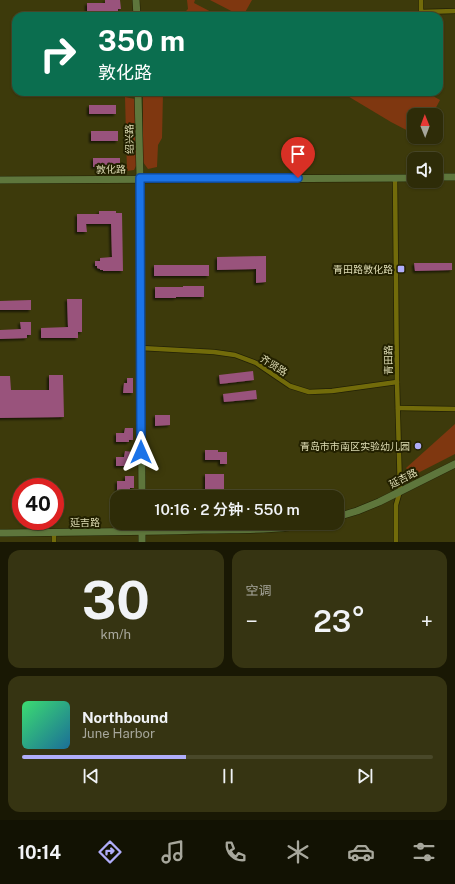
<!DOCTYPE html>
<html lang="zh">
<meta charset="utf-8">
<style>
:root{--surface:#2e2c08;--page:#363412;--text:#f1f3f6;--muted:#a7a79c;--line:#494829;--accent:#b0adfa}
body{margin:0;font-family:"Public Sans","Noto Sans SC",sans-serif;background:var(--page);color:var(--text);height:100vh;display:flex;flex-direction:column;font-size:15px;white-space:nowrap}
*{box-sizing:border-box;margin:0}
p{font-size:13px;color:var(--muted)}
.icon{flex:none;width:22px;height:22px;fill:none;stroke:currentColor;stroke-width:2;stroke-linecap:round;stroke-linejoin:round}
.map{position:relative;height:542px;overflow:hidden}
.details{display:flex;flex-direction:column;gap:8px;padding:8px;background:#191804;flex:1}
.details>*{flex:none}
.top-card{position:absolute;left:12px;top:12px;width:431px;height:84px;border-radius:12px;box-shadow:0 1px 3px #0004,0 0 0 1px var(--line);background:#0b6e4f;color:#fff;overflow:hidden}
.needle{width:26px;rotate:359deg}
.fabs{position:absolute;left:407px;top:108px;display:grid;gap:8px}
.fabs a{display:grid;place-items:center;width:36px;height:36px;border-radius:8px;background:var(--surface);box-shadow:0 1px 3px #0004,0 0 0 1px var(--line);font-size:20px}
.speed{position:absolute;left:12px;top:478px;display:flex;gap:8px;font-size:20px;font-weight:700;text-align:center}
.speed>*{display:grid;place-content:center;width:52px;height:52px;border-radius:50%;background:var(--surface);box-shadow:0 1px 3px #0004,0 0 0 1px var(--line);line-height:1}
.speed .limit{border:6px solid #d22;background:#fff;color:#111}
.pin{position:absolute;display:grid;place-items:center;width:34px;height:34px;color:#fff;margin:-41px -17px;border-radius:50% 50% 50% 0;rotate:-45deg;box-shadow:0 0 4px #0007}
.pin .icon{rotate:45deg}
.me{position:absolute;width:44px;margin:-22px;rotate:0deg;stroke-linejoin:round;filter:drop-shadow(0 0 3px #0008)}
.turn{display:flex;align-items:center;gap:14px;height:84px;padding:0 20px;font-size:18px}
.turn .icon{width:52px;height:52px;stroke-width:2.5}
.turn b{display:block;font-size:28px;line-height:34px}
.big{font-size:30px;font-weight:600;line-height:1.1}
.details .card{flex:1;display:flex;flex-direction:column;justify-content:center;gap:6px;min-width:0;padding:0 14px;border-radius:12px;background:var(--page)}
.details .dial{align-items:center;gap:0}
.dial b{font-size:52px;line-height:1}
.song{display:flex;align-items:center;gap:12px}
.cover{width:48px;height:48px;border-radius:6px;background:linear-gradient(135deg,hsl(140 70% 55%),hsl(200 70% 35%))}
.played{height:4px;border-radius:2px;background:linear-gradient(90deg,var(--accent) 40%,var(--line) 40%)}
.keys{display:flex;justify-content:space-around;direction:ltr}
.heat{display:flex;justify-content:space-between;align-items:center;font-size:22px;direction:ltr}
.details .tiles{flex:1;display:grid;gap:8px;grid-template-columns:1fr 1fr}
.card:last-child{grid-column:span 2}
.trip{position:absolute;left:110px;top:490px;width:234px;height:40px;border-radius:12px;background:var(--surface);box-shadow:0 1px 3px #0004,0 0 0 1px var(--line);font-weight:600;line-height:40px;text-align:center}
.tabs{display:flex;height:64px;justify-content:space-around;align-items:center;background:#121203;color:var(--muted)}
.tabs .icon{width:28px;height:28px}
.tabs .active{color:var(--accent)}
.tabs b{font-size:18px;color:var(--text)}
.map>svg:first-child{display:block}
.green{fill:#7f3710}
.building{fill:#99527b;filter:url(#shadow)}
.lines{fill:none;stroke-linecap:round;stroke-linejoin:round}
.street-casing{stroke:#222106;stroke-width:6}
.secondary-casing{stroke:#222106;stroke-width:8}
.street{stroke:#726b0a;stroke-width:4.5}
.secondary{stroke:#5e763c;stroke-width:7}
.route-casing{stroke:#114b97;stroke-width:10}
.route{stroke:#1a73e8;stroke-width:7}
.poi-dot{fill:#b0adfa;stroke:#232100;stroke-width:1.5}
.labels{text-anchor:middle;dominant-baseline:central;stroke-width:4;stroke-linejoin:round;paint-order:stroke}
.street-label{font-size:10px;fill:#dcdab2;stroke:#232100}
.poi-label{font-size:10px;fill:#dcdab2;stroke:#232100;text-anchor:end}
</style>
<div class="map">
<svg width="455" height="542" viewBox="0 0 455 542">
<defs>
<filter id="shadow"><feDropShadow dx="-2" dy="2" stdDeviation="1" flood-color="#0009"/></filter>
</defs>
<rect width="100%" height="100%" fill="#3d3a0b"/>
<g class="green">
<polygon points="187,0 195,0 194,3 219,16 181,16 188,9"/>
<polygon points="210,0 252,0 243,16 241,16"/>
<polygon points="341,92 426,92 440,100 432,115 414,115 414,134 391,122"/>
<polygon points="163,93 162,138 158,145 157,167 148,169 143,162 143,94"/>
<polygon points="125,97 135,99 137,164 134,170 127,171"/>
<polygon points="455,424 455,454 412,476 406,468"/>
</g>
<g class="building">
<polygon points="105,0 120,0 121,9 118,9 118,16 87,16 87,3 105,3"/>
<rect x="89" y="105" width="27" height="9"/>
<rect x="91" y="131" width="27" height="10"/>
<rect x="93" y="158" width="27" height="9"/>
<polygon points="99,211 116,211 116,213 122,213 123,271 103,271 103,270 100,270 100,269 97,268 97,266 95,266 95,261 100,261 100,258 112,257 111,224 86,224 87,232 77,232 77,214 99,214"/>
<polygon points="266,256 266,282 256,283 256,269 217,270 217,257"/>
<polygon points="414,263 452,263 452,270 415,271"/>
<rect x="154" y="265" width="55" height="11"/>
<polygon points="183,286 204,286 204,297 176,297 176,298 155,298 155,287 183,287"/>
<polygon points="67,299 82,299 82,332 78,332 78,338 41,338 41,328 68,327"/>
<polygon points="31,300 31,310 0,310 0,301"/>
<polygon points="20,322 31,322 31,335 27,335 27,338 0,339 0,330 21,329"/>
<polygon points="253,371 254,380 220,384 219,375"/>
<polygon points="49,375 63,375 64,417 0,418 0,376 10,376 11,390 49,390"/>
<polygon points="127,378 133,378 133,393 123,393 124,383 127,383"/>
<polygon points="256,390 257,399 224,402 223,394"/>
<polygon points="155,415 170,415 170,425 155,426"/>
<polygon points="125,428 133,428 133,440 129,440 129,442 116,442 116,433 124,433"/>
<polygon points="205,450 218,450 218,452 227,452 227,464 220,464 220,460 205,460"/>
<polygon points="125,451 133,452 133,464 129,463 129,466 116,466 116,457 124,457"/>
<rect x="205" y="474" width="19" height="23"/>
<polygon points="125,476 134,476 134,488 130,488 130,491 117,491 117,481 125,481"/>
</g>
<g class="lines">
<g class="street-casing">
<g id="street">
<polyline points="421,12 455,11"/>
<polyline points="421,16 421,0"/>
<polyline points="395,178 397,382 400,491 396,505 396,542"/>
<polyline points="141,348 214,352 235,355 256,363 290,386 309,392 332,391 397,382"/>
<polyline points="398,408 455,409"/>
<polyline points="54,532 54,542"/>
</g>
</g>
<g class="secondary-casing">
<g id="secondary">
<polyline points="136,0 137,16"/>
<polyline points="138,92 140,178 142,497"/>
<polyline points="436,177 455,177"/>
<polyline points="0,180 414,178"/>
<polyline points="337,517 357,511 379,502 455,464"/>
<polyline points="142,523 142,542"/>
<path d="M0 533C68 532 136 532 204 530 240 529 277 531 313 523"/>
</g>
</g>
<use href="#street" class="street"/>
<use href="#secondary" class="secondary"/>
</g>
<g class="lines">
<g class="route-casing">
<polyline id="route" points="141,452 140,178 298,178"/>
</g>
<use href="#route" class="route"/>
</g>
<g class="poi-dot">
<rect x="397" y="265" width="8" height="8" rx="2"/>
<circle cx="418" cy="446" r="4"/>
</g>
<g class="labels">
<g class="street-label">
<text transform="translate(129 139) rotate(-91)">绍兴路</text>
<text transform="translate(111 169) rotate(-1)">敦化路</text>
<text transform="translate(388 360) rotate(-91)">青田路</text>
<text transform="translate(274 365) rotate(33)">齐贤路</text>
<text transform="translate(403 478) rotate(-27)">延吉路</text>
<text x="85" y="522">延吉路</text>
</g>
<g class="poi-label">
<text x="393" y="269">青田路敦化路</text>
<text x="410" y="446">青岛市市南区实验幼儿园</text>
</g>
</g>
</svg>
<div class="fabs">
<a><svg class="needle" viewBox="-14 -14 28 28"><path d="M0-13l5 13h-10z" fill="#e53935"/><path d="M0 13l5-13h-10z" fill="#a7a79c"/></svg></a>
<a><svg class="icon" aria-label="sound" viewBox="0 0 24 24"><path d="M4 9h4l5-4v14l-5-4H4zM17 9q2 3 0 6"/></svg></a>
</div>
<div class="speed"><div class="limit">40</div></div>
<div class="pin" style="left:298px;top:178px;background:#d93025"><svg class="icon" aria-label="arrive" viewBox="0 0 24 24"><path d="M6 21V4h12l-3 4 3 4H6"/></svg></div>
<svg class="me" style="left:141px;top:452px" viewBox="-20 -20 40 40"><path d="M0-17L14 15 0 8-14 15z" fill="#1a73e8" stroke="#fff" stroke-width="4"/></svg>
<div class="trip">10:16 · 2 分钟 · 550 m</div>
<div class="top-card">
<div class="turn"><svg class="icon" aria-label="right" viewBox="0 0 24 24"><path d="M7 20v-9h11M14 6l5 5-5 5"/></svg><div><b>350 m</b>敦化路</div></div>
</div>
</div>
<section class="details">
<div class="tiles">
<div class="card dial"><b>30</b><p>km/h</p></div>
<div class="card"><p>空调</p>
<div class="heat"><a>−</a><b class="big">23°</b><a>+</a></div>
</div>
<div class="card">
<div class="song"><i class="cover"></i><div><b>Northbound</b><p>June Harbor</p></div></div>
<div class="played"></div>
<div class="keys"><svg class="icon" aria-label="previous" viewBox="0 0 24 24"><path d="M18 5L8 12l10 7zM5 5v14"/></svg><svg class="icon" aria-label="pause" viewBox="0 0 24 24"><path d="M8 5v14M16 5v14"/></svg><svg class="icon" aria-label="next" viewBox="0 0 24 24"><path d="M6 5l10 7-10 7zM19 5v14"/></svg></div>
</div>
</div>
</section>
<nav class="tabs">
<b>10:14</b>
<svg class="icon active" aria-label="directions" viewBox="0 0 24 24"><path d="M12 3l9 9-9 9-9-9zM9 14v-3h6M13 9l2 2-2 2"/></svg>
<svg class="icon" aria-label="music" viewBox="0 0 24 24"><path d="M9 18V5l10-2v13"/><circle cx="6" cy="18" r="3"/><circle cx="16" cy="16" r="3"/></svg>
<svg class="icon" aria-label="phone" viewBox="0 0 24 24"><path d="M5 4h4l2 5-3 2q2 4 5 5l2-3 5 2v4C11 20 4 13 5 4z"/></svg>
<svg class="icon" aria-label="climate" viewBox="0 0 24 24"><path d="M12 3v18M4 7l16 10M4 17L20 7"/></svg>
<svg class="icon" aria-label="car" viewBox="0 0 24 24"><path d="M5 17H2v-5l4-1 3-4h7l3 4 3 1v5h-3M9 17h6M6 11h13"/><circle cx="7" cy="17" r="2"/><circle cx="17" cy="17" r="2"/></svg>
<svg class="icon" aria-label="filters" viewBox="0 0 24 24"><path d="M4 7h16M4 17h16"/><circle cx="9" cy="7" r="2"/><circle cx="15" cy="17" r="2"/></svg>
</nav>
